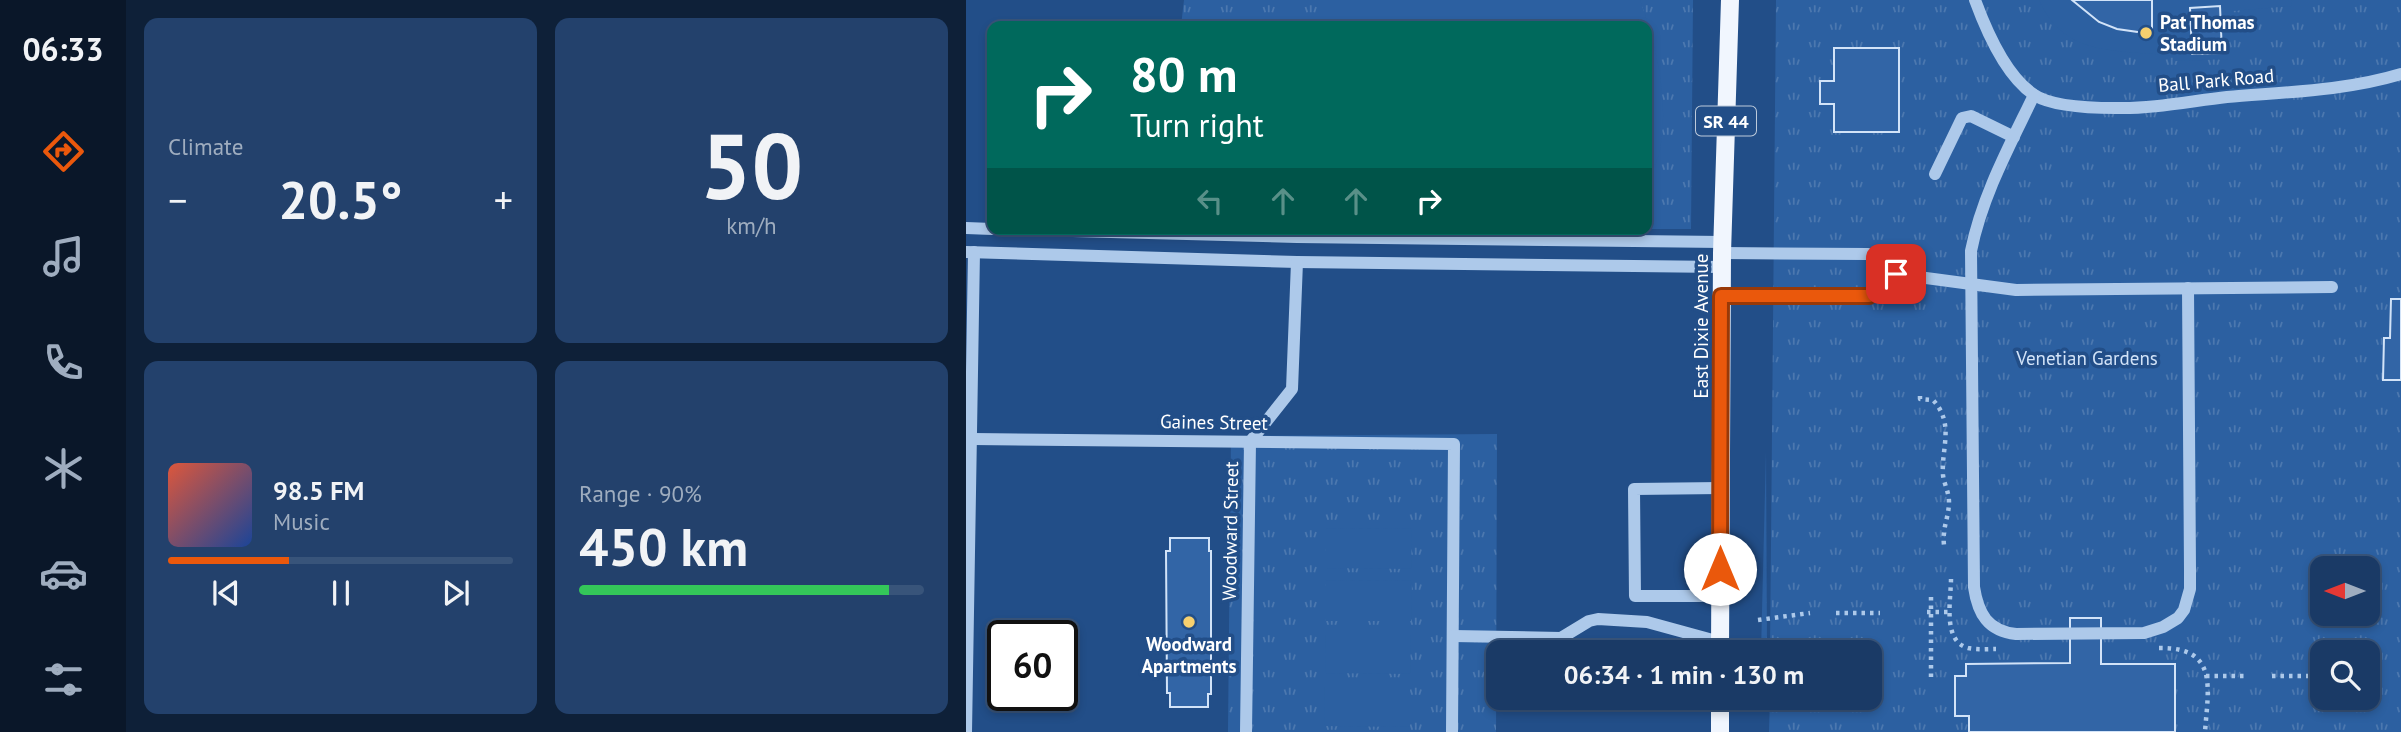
<!DOCTYPE html>
<meta charset="utf-8">
<style>
:root{--surface:#1a3a66;--page:#23416c;--text:#f1f3f6;--muted:#9fadbf;--line:#38547a;--accent:#ea580c}
body{margin:0;font-family:"PT Sans",sans-serif;background:var(--page);color:var(--text);height:100vh;display:flex;flex-direction:column;font-size:26px;white-space:nowrap}
*{box-sizing:border-box;margin:0}
p{font-size:23px;color:var(--muted)}
.icon{flex:none;width:38px;height:38px;fill:none;stroke:currentColor;stroke-width:2;stroke-linecap:round;stroke-linejoin:round}
.map{position:relative;flex:1;overflow:hidden}
.panel{display:flex;flex-direction:column;gap:18px;padding:18px;background:#0e2038;width:840px}
.panel>*{flex:none}
.banner{position:absolute;left:21px;top:21px;width:665px;height:214px;border-radius:14px;box-shadow:0 4px 10px #0003,0 0 0 2px var(--line);background:#00695c;color:#fff;overflow:hidden}
.needle{width:46px;rotate:270deg}
.controls{position:absolute;left:1344px;top:556px;display:grid;gap:14px}
.controls a{display:grid;place-items:center;width:70px;height:70px;border-radius:14px;background:var(--surface);box-shadow:0 4px 10px #0003,0 0 0 2px var(--line);font-size:35px}
.speed{position:absolute;left:21px;top:620px;display:flex;gap:14px;font-size:35px;font-weight:700;text-align:center}
.speed>*{display:grid;place-content:center;width:91px;height:91px;border-radius:50%;background:var(--surface);box-shadow:0 4px 10px #0003,0 0 0 2px var(--line);line-height:1}
.speed .limit{border:4px solid #111;border-radius:10px;background:#fff;color:#111}
.pin{position:absolute;display:grid;place-items:center;width:60px;height:60px;color:#fff;margin:-30px;border-radius:14px;box-shadow:0 4px 10px #0006}
.me{position:absolute;width:77px;margin:-38px;rotate:0deg;stroke-linejoin:round;filter:drop-shadow(0 0 5px #0008)}
.turn{display:flex;align-items:center;gap:24px;height:147px;padding:0 28px;font-size:32px}
.turn .icon{width:91px;height:91px;stroke-width:2.5}
.turn b{display:block;font-size:49px;line-height:60px}
.lanes{display:flex;align-items:center;height:66px;padding:0 28px;background:#0003;justify-content:center;gap:35px;direction:ltr}
.lanes .off{opacity:.35}
.big{font-size:52px;font-weight:800;line-height:1.1}
.panel .widget{flex:1;display:flex;flex-direction:column;justify-content:center;gap:10px;min-width:0;padding:0 24px;border-radius:14px;background:var(--page)}
.panel .dial{align-items:center;gap:0}
.dial b{font-size:91px;line-height:1}
.song{display:flex;align-items:center;gap:21px}
.cover{width:84px;height:84px;border-radius:10px;background:linear-gradient(135deg,hsl(10 70% 55%),hsl(220 70% 35%))}
.played{height:7px;border-radius:4px;background:linear-gradient(90deg,var(--accent) 35%,var(--line) 35%)}
.keys{display:flex;justify-content:space-around;direction:ltr}
.heat{display:flex;justify-content:space-between;align-items:center;font-size:38px;direction:ltr}
.charge{height:10px;border-radius:5px;background:linear-gradient(90deg,#34c759 90%,var(--line) 0)}
.panel .tiles{flex:1;display:grid;gap:18px;grid-template-columns:repeat(2,1fr)}
.trip{position:absolute;left:520px;top:640px;width:396px;height:70px;border-radius:14px;background:var(--surface);box-shadow:0 4px 10px #0003,0 0 0 2px var(--line);font-weight:800;line-height:70px;text-align:center}
main{display:flex;flex:1;min-height:0}
.tab-bar{display:flex;flex-direction:column;width:126px;justify-content:space-around;align-items:center;background:#0a1729;color:var(--muted)}
.tab-bar .icon{width:49px;height:49px}
.tab-bar .on{color:var(--accent)}
.tab-bar b{font-size:32px;color:var(--text)}
.map>svg:first-child{display:block}
.grass{fill:url(#grass-tufts);fill-rule:evenodd}
.pitch{fill:#2c60a1}
.building{fill:#3265a6;stroke:#d2e3f8;stroke-width:2}
.lines{fill:none;stroke-linecap:round;stroke-linejoin:round}
.path{stroke:#adc9ea;stroke-width:4.5;stroke-dasharray:3.5 5;stroke-linecap:butt}
.minor{stroke:#adc9ea;stroke-width:12}
.major{stroke:#f1f6fe;stroke-width:18}
.route-casing{stroke:#983908;stroke-width:18}
.route{stroke:#ea580c;stroke-width:12}
.poi-dot{fill:#f6d06f;stroke:#224e88;stroke-width:2.5}
.labels{text-anchor:middle;dominant-baseline:central;stroke-width:7;stroke-linejoin:round;paint-order:stroke}
.shield{fill:#224e88;stroke:#bdcadb;stroke-width:2}
.shield-label{font-size:18px;font-weight:bold;fill:#fff}
.poi-label{font-size:19px;font-weight:bold;fill:#fff;stroke:#224e88;text-anchor:start}
.street-label{font-size:19px;fill:#fff;stroke:#224e88}
.park-label{font-size:19px;fill:#d2e3f8;stroke:#224e88}
</style>
<main>
<nav class="tab-bar">
<b>06:33</b>
<svg class="icon on" aria-label="directions" viewBox="0 0 24 24"><path d="M12 3l9 9-9 9-9-9zM9 14v-3h6M13 9l2 2-2 2"/></svg>
<svg class="icon" aria-label="music" viewBox="0 0 24 24"><path d="M9 18V5l10-2v13"/><circle cx="6" cy="18" r="3"/><circle cx="16" cy="16" r="3"/></svg>
<svg class="icon" aria-label="phone" viewBox="0 0 24 24"><path d="M5 4h4l2 5-3 2q2 4 5 5l2-3 5 2v4C11 20 4 13 5 4z"/></svg>
<svg class="icon" aria-label="climate" viewBox="0 0 24 24"><path d="M12 3v18M4 7l16 10M4 17L20 7"/></svg>
<svg class="icon" aria-label="car" viewBox="0 0 24 24"><path d="M5 17H2v-5l4-1 3-4h7l3 4 3 1v5h-3M9 17h6M6 11h13"/><circle cx="7" cy="17" r="2"/><circle cx="17" cy="17" r="2"/></svg>
<svg class="icon" aria-label="filters" viewBox="0 0 24 24"><path d="M4 7h16M4 17h16"/><circle cx="9" cy="7" r="2"/><circle cx="15" cy="17" r="2"/></svg>
</nav>
<section class="panel">
<div class="tiles">
<div class="widget"><p>Climate</p>
<div class="heat"><a>−</a><b class="big">20.5°</b><a>+</a></div>
</div>
<div class="widget dial"><b>50</b><p>km/h</p></div>
<div class="widget">
<div class="song"><i class="cover"></i><div><b>98.5 FM</b><p>Music</p></div></div>
<div class="played"></div>
<div class="keys"><svg class="icon" aria-label="previous" viewBox="0 0 24 24"><path d="M18 5L8 12l10 7zM5 5v14"/></svg><svg class="icon" aria-label="pause" viewBox="0 0 24 24"><path d="M8 5v14M16 5v14"/></svg><svg class="icon" aria-label="next" viewBox="0 0 24 24"><path d="M6 5l10 7-10 7zM19 5v14"/></svg></div>
</div>
<div class="widget"><p>Range · 90%</p><b class="big">450 km</b><div class="charge"></div></div>
</div>
</section>
<div class="map">
<svg width="1435" height="732" viewBox="0 0 1435 732">
<defs>
<pattern id="grass-tufts" width="24" height="20" patternUnits="userSpaceOnUse" patternTransform="scale(1.75)"><rect width="24" height="20" fill="#2c60a1"/><path d="M3 7l-1-3M5 7V3M7 7l1-3M15 17l-1-3M17 17v-4M19 17l1-3" fill="none" stroke="#4c78af"/></pattern>
</defs>
<rect width="100%" height="100%" fill="#224e88"/>
<g class="grass">
<polygon points="218,0 727,0 725,229 681,229 681,26 215,26"/>
<path d="M810 0H1435V732H803L804 698H903V653H804ZM1356 569H1402V614H1356ZM1356 653H1402V698H1356Z"/>
<polygon points="531,434 530,732 262,732 265,436"/>
<polygon points="800,452 801,653 795,653"/>
</g>
<g class="pitch">
<path d="M361 0H674C691 48 703 99 694 150 692 161 685 171 681 181V26H361Z"/>
<path d="M1073 0H1326L1325 6 1267 11V30L1261 37 1262 59 1209 61V56C1154 49 1099 59 1073 0Z"/>
<polygon points="360,528 446,529 445,569 360,568"/>
<polygon points="360,580 446,581 445,621 360,621"/>
<polygon points="360,634 445,634 444,674 359,673"/>
<polygon points="359,686 444,686 444,727 358,726"/>
</g>
<g class="building">
<polygon points="1106,0 1186,0 1186,34 1151,29 1133,22"/>
<polygon points="1254,6 1256,53 1226,54 1224,8"/>
<polygon points="868,48 933,48 933,132 868,132 868,104 854,104 854,81 868,81"/>
<polygon points="1425,299 1435,299 1435,380 1417,380 1418,338 1424,338"/>
<polygon points="204,538 243,538 243,551 245,551 245,694 242,694 242,707 204,707 204,693 201,693 200,551 204,551"/>
<polygon points="1104,618 1135,618 1135,664 1209,664 1209,732 1003,732 1003,716 989,716 989,676 1000,676 1000,664 1104,663"/>
</g>
<g class="lines">
<g class="path">
<path d="M954 396V399L967 400C989 424 975 448 977 475 978 484 983 492 983 502 983 517 976 528 978 545"/>
<path d="M985 579C985 600 976 641 1002 648 1011 650 1021 649 1030 649"/>
<polyline points="965,597 965,678"/>
<polyline points="961,612 985,612"/>
<polyline points="870,613 914,613"/>
<polyline points="792,620 844,613"/>
<path d="M1193 648C1253 647 1242 688 1239 732"/>
<polyline points="1240,676 1279,676"/>
<polyline points="1306,676 1355,676"/>
</g>
<g class="minor">
<path d="M1009 0C1020 30 1039 75 1067 94 1085 107 1127 108 1150 108 1187 109 1225 101 1261 97 1319 92 1379 91 1435 74"/>
<path d="M1068 95C1044 145 1016 196 1005 251L1008 587C1012 614 1022 631 1050 634L1178 633 1197 627 1212 618 1218 610 1224 589V570L1222 288"/>
<polyline points="969,174 996,118 1005,116 1048,137"/>
<polyline points="0,228 26,229"/>
<polyline points="31,229 331,237 756,242"/>
<polyline points="0,252 331,262 756,267"/>
<polyline points="756,253 902,254 930,274 1050,290 1366,287"/>
<polyline points="756,296 903,296 930,274"/>
<polyline points="7,439 488,444 486,732"/>
<polyline points="754,596 669,596 668,489 755,488"/>
<polyline points="487,636 595,638 623,621 632,619 681,622 754,642"/>
<polyline points="0,732 8,252"/>
<polyline points="280,732 284,442 326,389 331,262"/>
</g>
<g class="major">
<polyline points="754,653 756,253 764,0"/>
<polyline points="754,732 754,698"/>
</g>
</g>
<g class="lines">
<g class="route-casing">
<polyline id="route" points="754,569 755,296 903,296 930,274"/>
</g>
<use href="#route" class="route"/>
</g>
<g class="poi-dot">
<circle cx="1180" cy="33" r="7"/>
<circle cx="223" cy="622" r="7"/>
</g>
<g class="labels">
<rect class="shield" x="730" y="106.5" width="60" height="29" rx="5"/>
<g class="shield-label">
<text x="760" y="121">SR 44</text>
</g>
<g class="poi-label">
<text x="1194" y="22">Pat Thomas<tspan x="1194" dy="22">Stadium</tspan></text>
<text x="223" y="644" text-anchor="middle">Woodward<tspan x="223" dy="22">Apartments</tspan></text>
</g>
<g class="street-label">
<text transform="translate(1250 80) rotate(-5)">Ball Park Road</text>
<text transform="translate(735 326) rotate(-90)">East Dixie Avenue</text>
<text transform="translate(248 422) rotate(1)">Gaines Street</text>
<text transform="translate(264 531) rotate(-89)">Woodward Street</text>
</g>
<g class="park-label">
<text x="1121" y="358">Venetian Gardens</text>
</g>
</g>
</svg>
<div class="controls">
<a><svg class="needle" viewBox="-14 -14 28 28"><path d="M0-13l5 13h-10z" fill="#e53935"/><path d="M0 13l5-13h-10z" fill="#9fadbf"/></svg></a>
<a><svg class="icon" aria-label="search" viewBox="0 0 24 24"><circle cx="10" cy="10" r="6"/><path d="M15 15l6 6"/></svg></a>
</div>
<div class="speed"><div class="limit">60</div></div>
<div class="pin" style="left:930px;top:274px;background:#d93025"><svg class="icon" aria-label="arrive" viewBox="0 0 24 24"><path d="M6 21V4h12l-3 4 3 4H6"/></svg></div>
<svg class="me" style="left:754px;top:569px" viewBox="-20 -20 40 40"><circle r="19" fill="#fff"/><path d="M0-13L10 11 0 6-10 11z" fill="#ea580c"/></svg>
<div class="trip">06:34 · 1 min · 130 m</div>
<div class="banner">
<div class="turn"><svg class="icon" aria-label="right" viewBox="0 0 24 24"><path d="M7 20v-9h11M14 6l5 5-5 5"/></svg><div><b>80 m</b>Turn right</div></div>
<div class="lanes"><svg class="icon off" aria-label="left" viewBox="0 0 24 24"><path d="M17 20v-9H6M10 6l-5 5 5 5"/></svg><svg class="icon off" aria-label="ahead" viewBox="0 0 24 24"><path d="M12 20V5M6 11l6-6 6 6"/></svg><svg class="icon off" aria-label="ahead" viewBox="0 0 24 24"><path d="M12 20V5M6 11l6-6 6 6"/></svg><svg class="icon" aria-label="right" viewBox="0 0 24 24"><path d="M7 20v-9h11M14 6l5 5-5 5"/></svg></div>
</div>
</div>
</main>
